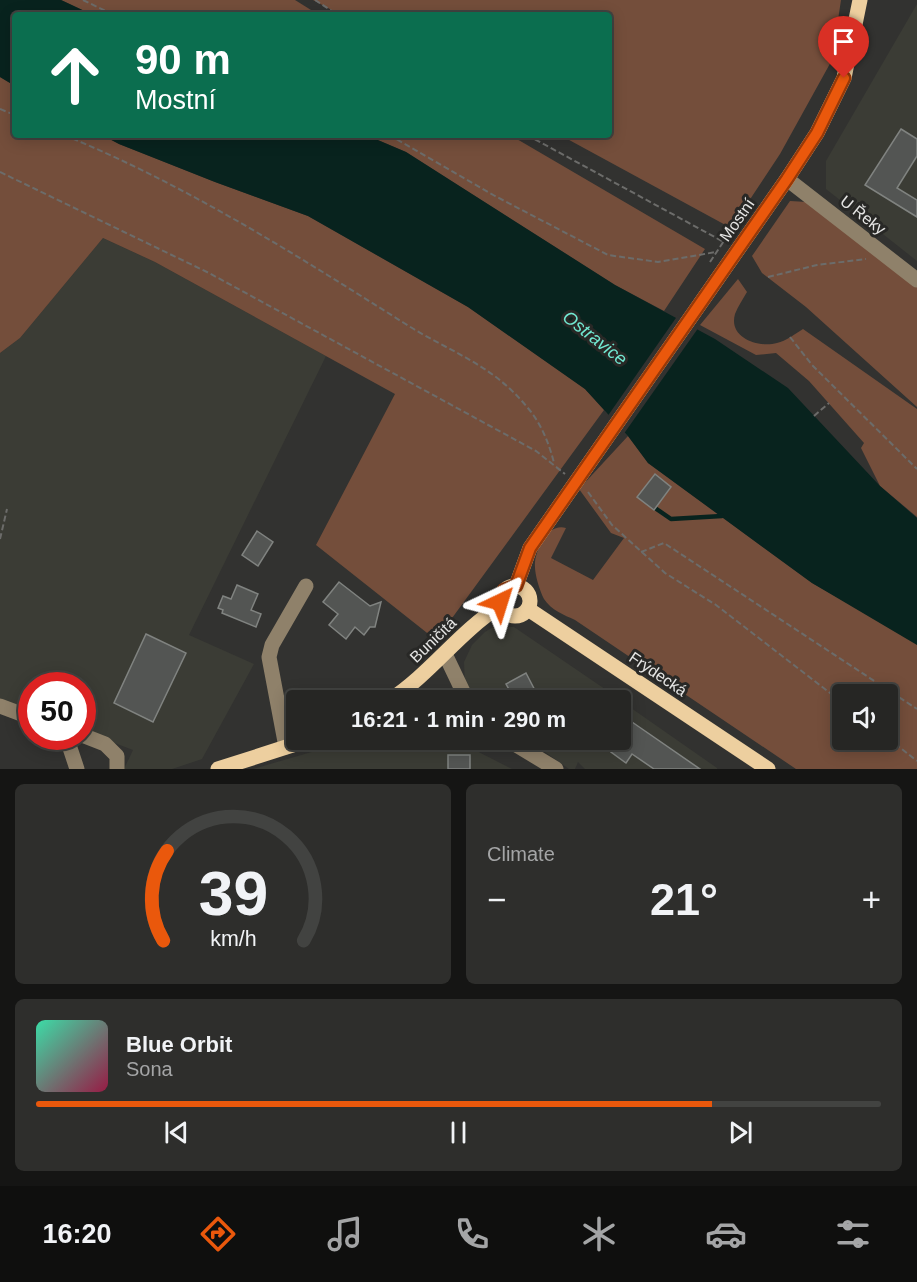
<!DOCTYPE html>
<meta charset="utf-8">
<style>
:root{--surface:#262624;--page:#2e2e2c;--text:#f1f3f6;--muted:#a4a5a6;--line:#424341;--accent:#ea580c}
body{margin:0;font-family:Arial,sans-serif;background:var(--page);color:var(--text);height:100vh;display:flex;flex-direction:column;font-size:22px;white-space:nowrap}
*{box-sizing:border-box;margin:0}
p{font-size:20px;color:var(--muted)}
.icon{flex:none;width:33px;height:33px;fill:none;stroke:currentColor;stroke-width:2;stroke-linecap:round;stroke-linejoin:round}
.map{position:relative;height:769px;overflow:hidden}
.details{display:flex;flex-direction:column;gap:15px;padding:15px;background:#151514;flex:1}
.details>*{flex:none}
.banner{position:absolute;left:12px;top:12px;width:600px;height:126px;border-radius:6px;box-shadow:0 3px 15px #0003,0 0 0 2px var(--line);background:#0b6e4f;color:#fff;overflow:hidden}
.buttons{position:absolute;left:832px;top:684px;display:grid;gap:12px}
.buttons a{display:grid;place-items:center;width:66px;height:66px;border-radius:6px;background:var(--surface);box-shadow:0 3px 15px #0003,0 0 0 2px var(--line);font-size:30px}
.speed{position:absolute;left:18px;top:672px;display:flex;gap:12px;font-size:30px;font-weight:700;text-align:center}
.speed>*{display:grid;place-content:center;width:78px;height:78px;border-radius:50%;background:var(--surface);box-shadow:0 3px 15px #0003,0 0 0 2px var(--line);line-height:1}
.speed .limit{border:9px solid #d22;background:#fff;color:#111}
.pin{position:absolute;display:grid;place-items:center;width:51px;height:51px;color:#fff;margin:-62px -26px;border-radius:50% 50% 50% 0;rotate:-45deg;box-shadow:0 0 6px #0007}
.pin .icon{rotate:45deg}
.me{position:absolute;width:66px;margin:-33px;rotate:41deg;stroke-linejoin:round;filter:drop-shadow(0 0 4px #0008)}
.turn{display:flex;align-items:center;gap:21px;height:126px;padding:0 24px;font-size:27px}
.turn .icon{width:78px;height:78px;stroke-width:2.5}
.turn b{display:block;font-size:42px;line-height:51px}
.big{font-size:45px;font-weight:700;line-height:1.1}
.details .tile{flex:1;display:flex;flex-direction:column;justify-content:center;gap:9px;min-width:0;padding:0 21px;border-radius:9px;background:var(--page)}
.details .dial{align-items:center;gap:0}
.dial svg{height:156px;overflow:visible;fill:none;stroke:var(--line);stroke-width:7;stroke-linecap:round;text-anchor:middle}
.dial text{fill:var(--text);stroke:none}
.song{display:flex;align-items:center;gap:18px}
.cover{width:72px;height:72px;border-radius:9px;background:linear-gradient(135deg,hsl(160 70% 55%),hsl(340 70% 35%))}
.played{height:6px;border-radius:3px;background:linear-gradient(90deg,var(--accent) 80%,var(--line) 80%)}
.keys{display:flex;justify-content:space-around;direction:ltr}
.heat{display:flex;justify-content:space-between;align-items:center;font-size:33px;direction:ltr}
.details .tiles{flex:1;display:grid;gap:15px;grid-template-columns:1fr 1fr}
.tile:last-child{grid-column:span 2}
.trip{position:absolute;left:286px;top:690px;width:345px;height:60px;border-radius:6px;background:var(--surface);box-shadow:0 3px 15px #0003,0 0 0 2px var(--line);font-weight:700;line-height:60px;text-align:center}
.dock{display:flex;height:96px;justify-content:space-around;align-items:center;background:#0f0f0e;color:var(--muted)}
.dock .icon{width:42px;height:42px}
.dock .on{color:var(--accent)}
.dock b{font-size:27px;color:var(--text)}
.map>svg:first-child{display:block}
.built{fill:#3b3c35}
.green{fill:#744e3b;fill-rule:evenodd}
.water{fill:#08231e}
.pier{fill:#323230}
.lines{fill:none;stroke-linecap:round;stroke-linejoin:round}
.stream{stroke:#08231e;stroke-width:4.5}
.building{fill:#535553;stroke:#808380;stroke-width:1.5}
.path{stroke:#6c6c6a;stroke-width:2;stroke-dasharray:6 3;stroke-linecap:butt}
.minor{stroke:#8f816a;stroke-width:15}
.major{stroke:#edcf9f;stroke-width:15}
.route-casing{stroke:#983908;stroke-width:15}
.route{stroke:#ea580c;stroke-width:10}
.labels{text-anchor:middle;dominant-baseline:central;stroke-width:6;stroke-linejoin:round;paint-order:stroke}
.street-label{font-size:16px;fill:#e5e5e4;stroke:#282826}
.water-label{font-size:18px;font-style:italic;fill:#71e8d2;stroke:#282826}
</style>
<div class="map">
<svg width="917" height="769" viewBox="0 0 917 769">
<rect width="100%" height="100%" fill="#323230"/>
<g class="built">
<polygon points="917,4 917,261 826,189 826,161"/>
<polygon points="103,238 155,262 326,356 189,635 254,664 202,759 172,769 124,769 133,750 83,731 82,686 32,686 31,713 0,702 0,353 20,338"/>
<polygon points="495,626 514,627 621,700 473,700 465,685 464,662 472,645 485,632"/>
<polygon points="621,701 717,768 717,769 585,769 578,762 575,769 569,769 528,740 621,740"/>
<polygon points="353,740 455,740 512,769 253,769"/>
</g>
<g class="green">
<polygon points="61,0 295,0 319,15 93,15"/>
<polygon points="313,0 841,0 832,60 780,154 731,228 560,135 609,135 609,15 341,15"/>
<polygon points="0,77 15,86 15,135 102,135 119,144 215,182 308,216 468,307 585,389 604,410 436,640 316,545 395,394 155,262 103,238 20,338 0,353"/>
<polygon points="366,135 510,135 705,249 664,311 615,285 406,152"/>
<polygon points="790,201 807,202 917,283 917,407 806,307 762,273 752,256"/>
<path d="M738 279 747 292C743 299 738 306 735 314 728 338 759 348 777 343 786 341 795 334 803 329L917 409V517L880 486 861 448 864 443 809 381 776 353 756 355 700 325Z"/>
<path d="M628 436 648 463 812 583 917 642V769H796L575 620C564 615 551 610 544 599 539 589 534 573 535 562 537 547 548 523 566 528L551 558 593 580 624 538 611 533 579 489ZM843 694H888V740H843Z"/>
</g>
<g class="water">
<polygon points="0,0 61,0 93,15 15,15 15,86 0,77"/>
<polygon points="102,135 366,135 406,152 615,285 715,339 788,388 880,486 917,518 917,645 812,583 648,463 628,436 585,389 468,307 308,216 215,182 119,144"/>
</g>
<polygon class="pier" points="678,315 699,327 623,435 607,417"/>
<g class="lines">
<polyline class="stream" points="655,508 671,519 722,516"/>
</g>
<g class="building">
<polygon points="901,129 917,139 917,156 897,188 917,200 917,217 865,185"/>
<polygon points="655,474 671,487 654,510 637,497"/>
<polygon points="257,531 273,542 258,566 242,555"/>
<polygon points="339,582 370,606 381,602 375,627 370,627 364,635 355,627 346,639 329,625 338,614 323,602"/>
<polygon points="237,585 258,594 251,610 261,614 256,627 222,613 223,610 218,608 223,596 231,599"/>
<polygon points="146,634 186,653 153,722 114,703"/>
<polygon points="526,673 540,700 515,700 506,684"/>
<polygon points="632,722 700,769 654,769 632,754 626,763 611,752"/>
<rect x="448" y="755" width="22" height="14"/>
</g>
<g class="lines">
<g class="path">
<polyline points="83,0 114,15"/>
<polyline points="315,0 338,15"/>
<polyline points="0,109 15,115"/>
<path d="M64 135C186 185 293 253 404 323 449 352 491 363 527 407 541 423 549 443 554 463"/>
<polyline points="389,135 495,196 608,255 658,262 716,252"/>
<polyline points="527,135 722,241"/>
<polyline points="0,172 209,273 536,451 565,474"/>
<polyline points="710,262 747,206 753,202"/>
<polyline points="768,277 817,265 866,259"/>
<polyline points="790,337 812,365 917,469"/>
<polyline points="814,416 829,403"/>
<polyline points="588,492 612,525 665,573 716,605 843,703"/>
<polyline points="0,539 7,509"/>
<polyline points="641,552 664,543 917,709"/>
<polyline points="888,738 917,761"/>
</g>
<g class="minor">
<polyline points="787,179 917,280"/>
<polyline points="445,654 467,700"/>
<polyline points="0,706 32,718"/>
<polyline points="82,735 105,744 117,756 117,769"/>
<polyline points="66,736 77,769"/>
<polyline points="508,740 556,769"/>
<polyline points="286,747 269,657 272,645 306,586"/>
</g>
<g class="major">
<circle cx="515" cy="601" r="15"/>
<polyline points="516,586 530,548 787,179 817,133 844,78 860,0"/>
<polyline points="528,609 768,769"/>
<path d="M390 700C431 673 459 632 500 606"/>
<polyline points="218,769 308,740"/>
</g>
</g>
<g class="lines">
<g class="route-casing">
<polyline id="route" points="500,602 504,590 516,586 530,548 787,179 817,133 844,78"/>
</g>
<use href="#route" class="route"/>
</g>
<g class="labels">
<g class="street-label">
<text transform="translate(863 215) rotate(38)">U Řeky</text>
<text transform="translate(737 220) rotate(-55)">Mostní</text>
<text transform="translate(433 640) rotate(-44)">Buničitá</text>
<text transform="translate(658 674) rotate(34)">Frýdecká</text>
</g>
<g class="water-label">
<text transform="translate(595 338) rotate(38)">Ostravice</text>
</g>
</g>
</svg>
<div class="buttons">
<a><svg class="icon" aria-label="sound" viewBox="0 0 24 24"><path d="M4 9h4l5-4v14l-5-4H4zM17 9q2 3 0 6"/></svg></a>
</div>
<div class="speed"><div class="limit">50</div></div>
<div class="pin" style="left:844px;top:78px;background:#d93025"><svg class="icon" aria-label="arrive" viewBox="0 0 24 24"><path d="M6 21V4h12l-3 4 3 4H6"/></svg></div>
<svg class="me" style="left:500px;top:602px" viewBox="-20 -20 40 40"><path d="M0-17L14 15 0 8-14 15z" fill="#ea580c" stroke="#fff" stroke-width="4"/></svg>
<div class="trip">16:21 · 1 min · 290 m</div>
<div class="banner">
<div class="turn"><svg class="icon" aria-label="ahead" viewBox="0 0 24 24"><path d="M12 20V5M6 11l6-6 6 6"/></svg><div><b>90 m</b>Mostní</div></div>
</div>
</div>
<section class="details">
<div class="tiles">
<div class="tile dial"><svg viewBox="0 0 100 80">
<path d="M14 69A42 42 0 1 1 86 69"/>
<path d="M14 69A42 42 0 0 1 16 23" stroke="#ea580c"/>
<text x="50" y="56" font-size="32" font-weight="700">39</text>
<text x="50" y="72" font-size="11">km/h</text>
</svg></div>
<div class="tile"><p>Climate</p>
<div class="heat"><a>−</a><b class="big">21°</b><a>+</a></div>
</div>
<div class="tile">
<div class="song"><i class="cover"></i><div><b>Blue Orbit</b><p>Sona</p></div></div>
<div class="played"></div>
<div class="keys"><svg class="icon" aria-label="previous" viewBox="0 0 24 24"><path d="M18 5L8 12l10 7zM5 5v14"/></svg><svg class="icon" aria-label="pause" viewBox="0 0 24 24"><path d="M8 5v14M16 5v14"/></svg><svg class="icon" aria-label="next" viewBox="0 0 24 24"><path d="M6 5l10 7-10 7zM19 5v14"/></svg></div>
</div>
</div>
</section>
<nav class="dock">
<b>16:20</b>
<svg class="icon on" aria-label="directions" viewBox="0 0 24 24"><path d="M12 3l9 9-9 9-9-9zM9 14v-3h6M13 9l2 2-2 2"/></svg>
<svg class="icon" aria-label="music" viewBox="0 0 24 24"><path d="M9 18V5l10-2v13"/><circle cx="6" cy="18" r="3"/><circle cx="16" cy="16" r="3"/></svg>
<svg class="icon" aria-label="phone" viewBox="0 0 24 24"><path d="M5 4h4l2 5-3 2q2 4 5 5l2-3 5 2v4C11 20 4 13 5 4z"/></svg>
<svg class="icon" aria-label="climate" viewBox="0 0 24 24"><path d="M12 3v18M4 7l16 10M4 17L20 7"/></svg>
<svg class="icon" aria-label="car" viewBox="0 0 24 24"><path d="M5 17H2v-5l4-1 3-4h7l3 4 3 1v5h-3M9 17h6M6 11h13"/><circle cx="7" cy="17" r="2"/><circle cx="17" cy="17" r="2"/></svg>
<svg class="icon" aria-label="filters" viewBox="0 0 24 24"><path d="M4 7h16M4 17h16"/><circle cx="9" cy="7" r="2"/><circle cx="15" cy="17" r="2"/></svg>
</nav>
